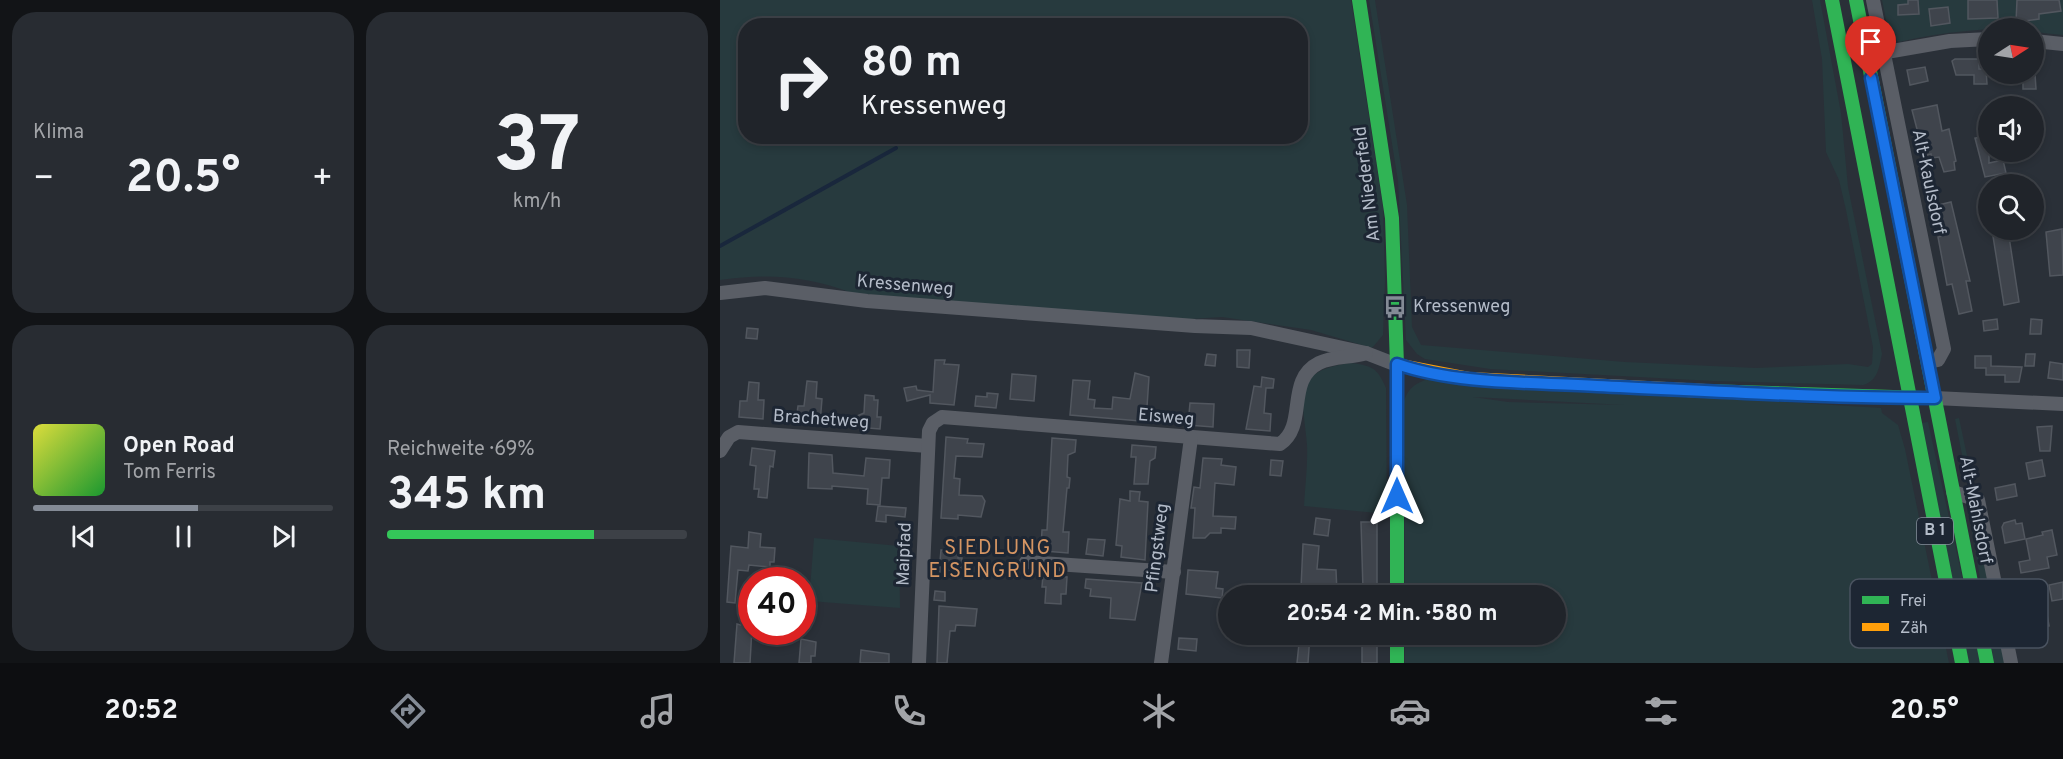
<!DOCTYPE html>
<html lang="de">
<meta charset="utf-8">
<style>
:root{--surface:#20242a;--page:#282c32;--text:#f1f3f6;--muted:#a2a4a8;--line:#3d4147;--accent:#848b96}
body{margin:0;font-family:Overpass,sans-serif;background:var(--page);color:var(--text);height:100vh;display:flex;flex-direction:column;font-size:22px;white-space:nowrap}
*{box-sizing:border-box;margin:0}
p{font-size:20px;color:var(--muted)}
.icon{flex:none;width:33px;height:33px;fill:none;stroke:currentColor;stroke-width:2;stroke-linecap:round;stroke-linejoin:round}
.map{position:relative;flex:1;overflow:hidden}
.details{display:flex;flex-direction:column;gap:12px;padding:12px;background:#121417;width:720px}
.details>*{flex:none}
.top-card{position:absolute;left:18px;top:18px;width:570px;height:126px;border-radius:24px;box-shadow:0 3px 9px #0003,0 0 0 2px var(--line);background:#20242a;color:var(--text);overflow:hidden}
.needle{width:39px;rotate:78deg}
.controls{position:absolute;left:1258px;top:18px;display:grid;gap:12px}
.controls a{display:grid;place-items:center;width:66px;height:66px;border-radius:50%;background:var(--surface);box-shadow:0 3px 9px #0003,0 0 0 2px var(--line);font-size:30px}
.speed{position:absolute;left:18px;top:567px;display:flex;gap:12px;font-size:30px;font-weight:700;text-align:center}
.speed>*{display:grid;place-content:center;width:78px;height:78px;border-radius:50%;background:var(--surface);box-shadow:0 3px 9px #0003,0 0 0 2px var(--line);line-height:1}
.speed .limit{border:9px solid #d22;background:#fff;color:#111}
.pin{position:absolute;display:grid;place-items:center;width:51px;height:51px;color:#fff;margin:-62px -26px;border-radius:50% 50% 50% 0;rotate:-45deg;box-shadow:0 0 6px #0007}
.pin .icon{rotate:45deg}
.me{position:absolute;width:66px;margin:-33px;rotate:0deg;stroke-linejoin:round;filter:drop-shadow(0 0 4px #0008)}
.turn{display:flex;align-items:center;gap:21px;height:126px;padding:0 24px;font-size:27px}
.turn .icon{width:78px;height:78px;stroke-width:2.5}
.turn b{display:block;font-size:42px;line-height:51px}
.big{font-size:45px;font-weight:700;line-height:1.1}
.details .card{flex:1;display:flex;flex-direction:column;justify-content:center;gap:9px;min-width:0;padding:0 21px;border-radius:24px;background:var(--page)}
.details .dial{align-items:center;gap:0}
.dial b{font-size:78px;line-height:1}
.song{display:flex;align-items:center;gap:18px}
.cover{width:72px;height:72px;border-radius:9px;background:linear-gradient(135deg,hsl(60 70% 55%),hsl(130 70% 35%))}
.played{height:6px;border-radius:3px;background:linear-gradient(90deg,var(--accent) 55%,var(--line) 55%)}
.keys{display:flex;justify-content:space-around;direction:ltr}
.heat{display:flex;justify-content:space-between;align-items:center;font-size:33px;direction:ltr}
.charge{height:9px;border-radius:4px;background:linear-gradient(90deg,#34c759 69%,var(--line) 0)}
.details .tiles{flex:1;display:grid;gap:12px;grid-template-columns:repeat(2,1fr)}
.trip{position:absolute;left:498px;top:585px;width:348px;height:60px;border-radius:30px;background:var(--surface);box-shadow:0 3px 9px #0003,0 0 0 2px var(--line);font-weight:700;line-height:60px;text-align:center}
.menu{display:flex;height:96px;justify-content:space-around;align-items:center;background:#0d0e11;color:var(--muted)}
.menu .icon{width:42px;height:42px}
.menu .active{color:var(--accent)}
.menu b{font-size:27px;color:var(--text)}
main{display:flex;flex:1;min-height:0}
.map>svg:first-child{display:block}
.green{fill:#273a3e;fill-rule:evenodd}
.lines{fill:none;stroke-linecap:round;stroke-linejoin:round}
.stream{stroke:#19273c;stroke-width:4}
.building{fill:#3f444c;stroke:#52575f;stroke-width:1.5}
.street{stroke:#5a5e66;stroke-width:14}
.fast{stroke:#30b455;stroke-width:14}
.slow{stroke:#ff9f0a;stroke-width:14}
.route-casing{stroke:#114b97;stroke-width:15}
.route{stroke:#1a73e8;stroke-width:10}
.labels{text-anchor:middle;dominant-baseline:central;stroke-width:6;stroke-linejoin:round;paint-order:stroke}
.shield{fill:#1d2633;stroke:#878f9c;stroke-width:1.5}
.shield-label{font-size:16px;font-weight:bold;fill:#b4bcc9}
.street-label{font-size:18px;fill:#b4bcc9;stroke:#1d2633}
.poi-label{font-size:18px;fill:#b4bcc9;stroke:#1d2633;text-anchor:start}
.neighbourhood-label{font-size:20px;letter-spacing:1.5px;fill:#d59563;stroke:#1d2633}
.key{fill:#1d2633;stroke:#4a5360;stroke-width:1.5}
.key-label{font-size:16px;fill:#b4bcc9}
</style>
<main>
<section class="details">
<div class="tiles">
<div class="card"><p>Klima</p>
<div class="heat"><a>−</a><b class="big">20.5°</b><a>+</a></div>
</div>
<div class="card dial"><b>37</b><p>km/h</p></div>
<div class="card">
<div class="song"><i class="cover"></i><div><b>Open Road</b><p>Tom Ferris</p></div></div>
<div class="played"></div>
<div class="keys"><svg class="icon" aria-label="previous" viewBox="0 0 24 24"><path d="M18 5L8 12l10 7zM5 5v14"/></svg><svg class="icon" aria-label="pause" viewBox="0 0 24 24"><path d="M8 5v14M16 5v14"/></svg><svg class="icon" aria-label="next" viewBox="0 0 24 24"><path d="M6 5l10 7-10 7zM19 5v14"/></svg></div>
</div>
<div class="card"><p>Reichweite · 69%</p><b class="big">345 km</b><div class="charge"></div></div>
</div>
</section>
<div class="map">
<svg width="1343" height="663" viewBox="0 0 1343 663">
<rect width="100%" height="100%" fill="#2a3038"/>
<g class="green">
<path d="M0 0H631L663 208 665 280 663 335 652 348 591 330 502 317 455 320 132 293C87 276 48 273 0 280ZM26 26H580V136H26Z"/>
<path d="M649 0H655L687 205 692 327 701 345 905 362 1036 368 1128 364 1148 367 1152 364 1153 347 1126 210 1119 180 1106 152 1102 59 1092 0H1100L1121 113 1128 187 1162 354C1159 367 1158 381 1143 385L993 381 770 369 705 359 697 354 686 340 678 181Z"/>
<path d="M1162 0H1343V35L1314 32V28C1269 28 1224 31 1179 42L1169 34Z"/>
<path d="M631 363C652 366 657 367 666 388L667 514 584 506C585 486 588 465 587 445 583 397 570 371 631 363Z"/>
<path d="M709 379 1161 408 1162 413 1178 425 1185 449 1229 663H685V635L836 634V596L685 595 684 401C688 388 697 382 709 379ZM753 397 905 405 788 402Z"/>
<polygon points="1239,418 1253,484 1246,475 1235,419"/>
<polygon points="1208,422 1261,663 1249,663 1200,423"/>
<polygon points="1252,503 1288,663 1274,663 1248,506"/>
<polygon points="94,538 179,546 180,608 89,601"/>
</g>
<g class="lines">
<polyline class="stream" points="0,246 176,148"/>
</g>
<g class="building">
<polygon points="1188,0 1198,0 1199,14 1178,15 1178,5 1188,4"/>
<polygon points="1248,0 1277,0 1278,18 1248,19"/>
<polygon points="1297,0 1339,0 1341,11 1319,14 1319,19 1296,22"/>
<polygon points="1228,7 1230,23 1211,26 1209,9"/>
<polygon points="1235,59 1259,59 1259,69 1266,69 1267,84 1254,84 1254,75 1236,75 1232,61"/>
<polygon points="1205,67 1208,81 1190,85 1187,70"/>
<polygon points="1303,74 1315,74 1316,89 1303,89"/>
<polygon points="1217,105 1222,131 1229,129 1236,161 1234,162 1235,170 1224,172 1219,157 1212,158 1211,154 1204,156 1192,110"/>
<polygon points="1269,136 1269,163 1283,160 1286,173 1265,177 1255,138"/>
<polygon points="1231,202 1250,281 1246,281 1252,311 1239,314 1232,284 1227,285 1218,237 1222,236 1214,206"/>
<polygon points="1342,229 1343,275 1330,276 1326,232"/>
<polygon points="1272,230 1288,230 1299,302 1284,305"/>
<polygon points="1277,319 1278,329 1264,331 1263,321"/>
<polygon points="1311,319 1322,320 1321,334 1310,334"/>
<polygon points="27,328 38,329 37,339 26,338"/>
<polygon points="517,350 530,350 529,368 517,367"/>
<polygon points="487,354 496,355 495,366 485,365"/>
<polygon points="1306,354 1315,354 1314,366 1305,366"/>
<polygon points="1255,356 1271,356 1271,366 1302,367 1299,382 1285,382 1285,375 1266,375 1266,368 1255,368"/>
<polygon points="215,360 225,360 224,364 239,365 234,405 210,403 210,395 187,401 184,388 196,386 197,390 213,392"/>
<polygon points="1330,362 1343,364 1343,380 1328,378"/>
<polygon points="415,373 429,377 427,407 433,409 432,422 350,415 353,380 370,381 368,399 375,400 374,408 392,409 393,397 410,399"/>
<polygon points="292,374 316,376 314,401 290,399"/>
<polygon points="542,377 554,379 553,388 546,388 544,413 551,414 550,431 526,429 534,386 541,387"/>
<polygon points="87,381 97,382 96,398 102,399 100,424 76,422 78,406 84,406"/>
<polygon points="29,382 39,383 38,400 44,400 43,419 19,417 20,401 27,401"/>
<polygon points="267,393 278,394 276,408 255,406 256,396 267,397"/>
<polygon points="145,395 154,396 154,400 158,400 157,417 161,417 160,429 136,427 137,416 144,413"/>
<polygon points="470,403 494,404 493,427 468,425"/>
<polygon points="1332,426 1330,451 1320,451 1317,427"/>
<polygon points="226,437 248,439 247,443 264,444 262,457 236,456 234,478 240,479 239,495 262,496 265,501 261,517 238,515 238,519 221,518"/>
<polygon points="332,438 356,440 355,452 348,455 347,477 350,478 349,488 347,488 343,532 349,532 348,553 324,551 321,548 322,530 327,530"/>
<polygon points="412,445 436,447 435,458 430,461 428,484 414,484 416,457 411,457"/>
<polygon points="32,448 55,451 53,467 50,466 47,498 38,497 39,489 34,489 36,466 30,465"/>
<polygon points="89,453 112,455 113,473 144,476 146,458 170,460 169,478 162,478 160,505 147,504 148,489 112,486 112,489 88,488"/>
<polygon points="483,458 502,459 501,465 516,467 514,485 495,483 493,516 516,517 515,529 501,528 501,533 490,533 485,538 473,538 475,508 471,508 474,487 480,488"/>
<polygon points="551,460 563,461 561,476 550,475"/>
<polygon points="1322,460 1325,476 1309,479 1306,463"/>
<polygon points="1295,484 1297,496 1277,500 1275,488"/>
<polygon points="410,491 420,492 419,501 428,502 425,560 401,557 402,546 396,545 400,499 410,501"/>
<polygon points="158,506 186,508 185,517 166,515 166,522 156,521"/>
<polygon points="596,518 610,520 608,536 594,534"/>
<polygon points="1295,520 1296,524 1302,523 1305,539 1285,543 1282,527 1284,523"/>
<polygon points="641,522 657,522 657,590 643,590"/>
<polygon points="1332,530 1337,555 1327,557 1329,568 1301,573 1299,562 1310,560 1306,539 1323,535 1322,532"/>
<polygon points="29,532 41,534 40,547 55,548 54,562 50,562 50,567 29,565 28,571 18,570 15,603 7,602 11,546 28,548"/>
<polygon points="368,539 385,540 383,556 366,554"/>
<polygon points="583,544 599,546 597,569 616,570 617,593 581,588"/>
<polygon points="221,550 239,551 238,558 242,558 241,568 232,568 231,574 219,573"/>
<polygon points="468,570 498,572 496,588 503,589 502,598 466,594"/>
<polygon points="323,575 347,577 346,594 341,594 341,604 325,603 326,587 322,587"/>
<polygon points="366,579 422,583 415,620 390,618 391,598 370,596 371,589 365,588"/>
<polygon points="1343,582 1343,599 1332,601 1329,585"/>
<polygon points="1307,585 1314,617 1327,614 1329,626 1319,628 1321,635 1304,638 1293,588"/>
<polygon points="215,591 225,592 225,601 214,600"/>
<polygon points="219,606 257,609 255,626 236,625 235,631 230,631 227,663 217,663"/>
<polygon points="17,624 32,628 30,663 14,663"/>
<polygon points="580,634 590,634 588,663 577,663"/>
<rect x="642" y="634" width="15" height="29"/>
<polygon points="459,638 477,639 476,651 458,649"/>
<polygon points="81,639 96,642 95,656 91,656 91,663 79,663"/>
<polygon points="141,650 169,654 169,663 140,663"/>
</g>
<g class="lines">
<g class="street">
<polyline points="1153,0 1224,349 1218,360 1208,362"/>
<polyline points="1314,41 1343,44"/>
<polyline points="1155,54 1230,41 1269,39"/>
<polyline points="0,293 45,288 147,301 475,326 531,328 646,353 677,365"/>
<polyline points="1215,398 1343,404"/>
<polyline points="0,451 9,437 18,432 208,446"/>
<polyline points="1233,492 1258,500 1291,663"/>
<polyline points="306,562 454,572"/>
<path d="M199 663 209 431 213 423 222 417 560 444C588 425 565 380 599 363 613 356 631 358 646 353"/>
<polyline points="441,663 471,438"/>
</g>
<g class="fast">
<polyline points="639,0 672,218 677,365 677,596"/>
<polyline points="1112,0 1242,663"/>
<polyline points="1136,0 1267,663"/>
<polyline points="986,391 1204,398"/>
<polyline points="677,634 677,663"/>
</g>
<polyline class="slow" points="677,365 750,379 986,391"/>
</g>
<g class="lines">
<g class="route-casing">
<path id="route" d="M677 496V364C737 385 814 382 877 386 990 391 1102 398 1215 398L1151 78"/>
</g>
<use href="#route" class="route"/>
</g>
<defs>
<g id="bus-bare" transform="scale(1.8)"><path d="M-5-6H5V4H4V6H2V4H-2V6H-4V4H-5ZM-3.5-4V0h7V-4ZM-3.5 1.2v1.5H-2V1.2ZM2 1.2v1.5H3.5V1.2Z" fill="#848b96" stroke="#1d2633" stroke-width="2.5" paint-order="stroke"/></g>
</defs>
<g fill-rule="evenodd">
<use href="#bus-bare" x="675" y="307"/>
</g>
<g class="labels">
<rect class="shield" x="1197" y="518" width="36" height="26" rx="4.5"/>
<g class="shield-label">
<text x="1215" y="531">B 1</text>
</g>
<g class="street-label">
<text transform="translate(1208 182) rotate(78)">Alt-Kaulsdorf</text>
<text transform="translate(648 184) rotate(-97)">Am Niederfeld</text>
<text transform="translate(185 286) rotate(5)">Kressenweg</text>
<text transform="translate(446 418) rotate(5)">Eisweg</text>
<text transform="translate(101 420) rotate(4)">Brachetweg</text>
<text transform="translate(1255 510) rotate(79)">Alt-Mahlsdorf</text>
<text transform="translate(438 548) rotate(-83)">Pfingstweg</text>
<text transform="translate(185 554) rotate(-88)">Maipfad</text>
</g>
<g class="poi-label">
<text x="693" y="307">Kressenweg</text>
</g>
<g class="neighbourhood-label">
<text x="278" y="549">SIEDLUNG<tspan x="278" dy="23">EISENGRUND</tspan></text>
</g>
</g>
<rect x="1130" y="579" width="198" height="69" rx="9" class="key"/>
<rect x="1142" y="596" width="27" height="8" fill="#30b455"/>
<rect x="1142" y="623" width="27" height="8" fill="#ff9f0a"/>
<g class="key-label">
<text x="1180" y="606">Frei</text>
<text x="1180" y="633">Zäh</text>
</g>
</svg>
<div class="controls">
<a><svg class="needle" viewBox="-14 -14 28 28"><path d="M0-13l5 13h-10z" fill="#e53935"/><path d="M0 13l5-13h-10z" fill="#a2a4a8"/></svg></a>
<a><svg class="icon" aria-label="sound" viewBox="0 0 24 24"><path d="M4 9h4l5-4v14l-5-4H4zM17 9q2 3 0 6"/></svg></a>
<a><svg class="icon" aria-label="search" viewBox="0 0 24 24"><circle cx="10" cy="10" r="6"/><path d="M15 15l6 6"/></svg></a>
</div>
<div class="speed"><div class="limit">40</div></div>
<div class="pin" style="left:1151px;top:78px;background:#d93025"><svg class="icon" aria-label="arrive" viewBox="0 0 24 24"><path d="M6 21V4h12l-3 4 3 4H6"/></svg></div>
<svg class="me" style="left:677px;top:496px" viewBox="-20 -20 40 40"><path d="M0-17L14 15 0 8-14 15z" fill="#1a73e8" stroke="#fff" stroke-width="4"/></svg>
<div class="trip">20:54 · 2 Min. · 580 m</div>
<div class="top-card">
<div class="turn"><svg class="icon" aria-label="right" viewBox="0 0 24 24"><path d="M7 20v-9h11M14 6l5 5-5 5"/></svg><div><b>80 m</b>Kressenweg</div></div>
</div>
</div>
</main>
<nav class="menu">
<b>20:52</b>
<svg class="icon active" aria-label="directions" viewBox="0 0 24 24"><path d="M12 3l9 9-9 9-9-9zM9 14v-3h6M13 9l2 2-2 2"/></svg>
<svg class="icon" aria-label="music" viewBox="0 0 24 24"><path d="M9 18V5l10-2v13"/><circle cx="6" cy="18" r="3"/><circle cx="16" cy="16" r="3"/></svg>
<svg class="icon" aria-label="phone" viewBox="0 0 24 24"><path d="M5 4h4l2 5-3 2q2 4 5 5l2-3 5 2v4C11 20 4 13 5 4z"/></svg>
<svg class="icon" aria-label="climate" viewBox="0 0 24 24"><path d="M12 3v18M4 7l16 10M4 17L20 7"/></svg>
<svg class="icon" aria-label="car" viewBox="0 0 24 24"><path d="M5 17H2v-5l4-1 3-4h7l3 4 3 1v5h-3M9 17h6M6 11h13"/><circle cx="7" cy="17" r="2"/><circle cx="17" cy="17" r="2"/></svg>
<svg class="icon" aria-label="filters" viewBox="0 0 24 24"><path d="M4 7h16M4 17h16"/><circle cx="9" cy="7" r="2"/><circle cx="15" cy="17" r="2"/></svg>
<b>20.5°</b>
</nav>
